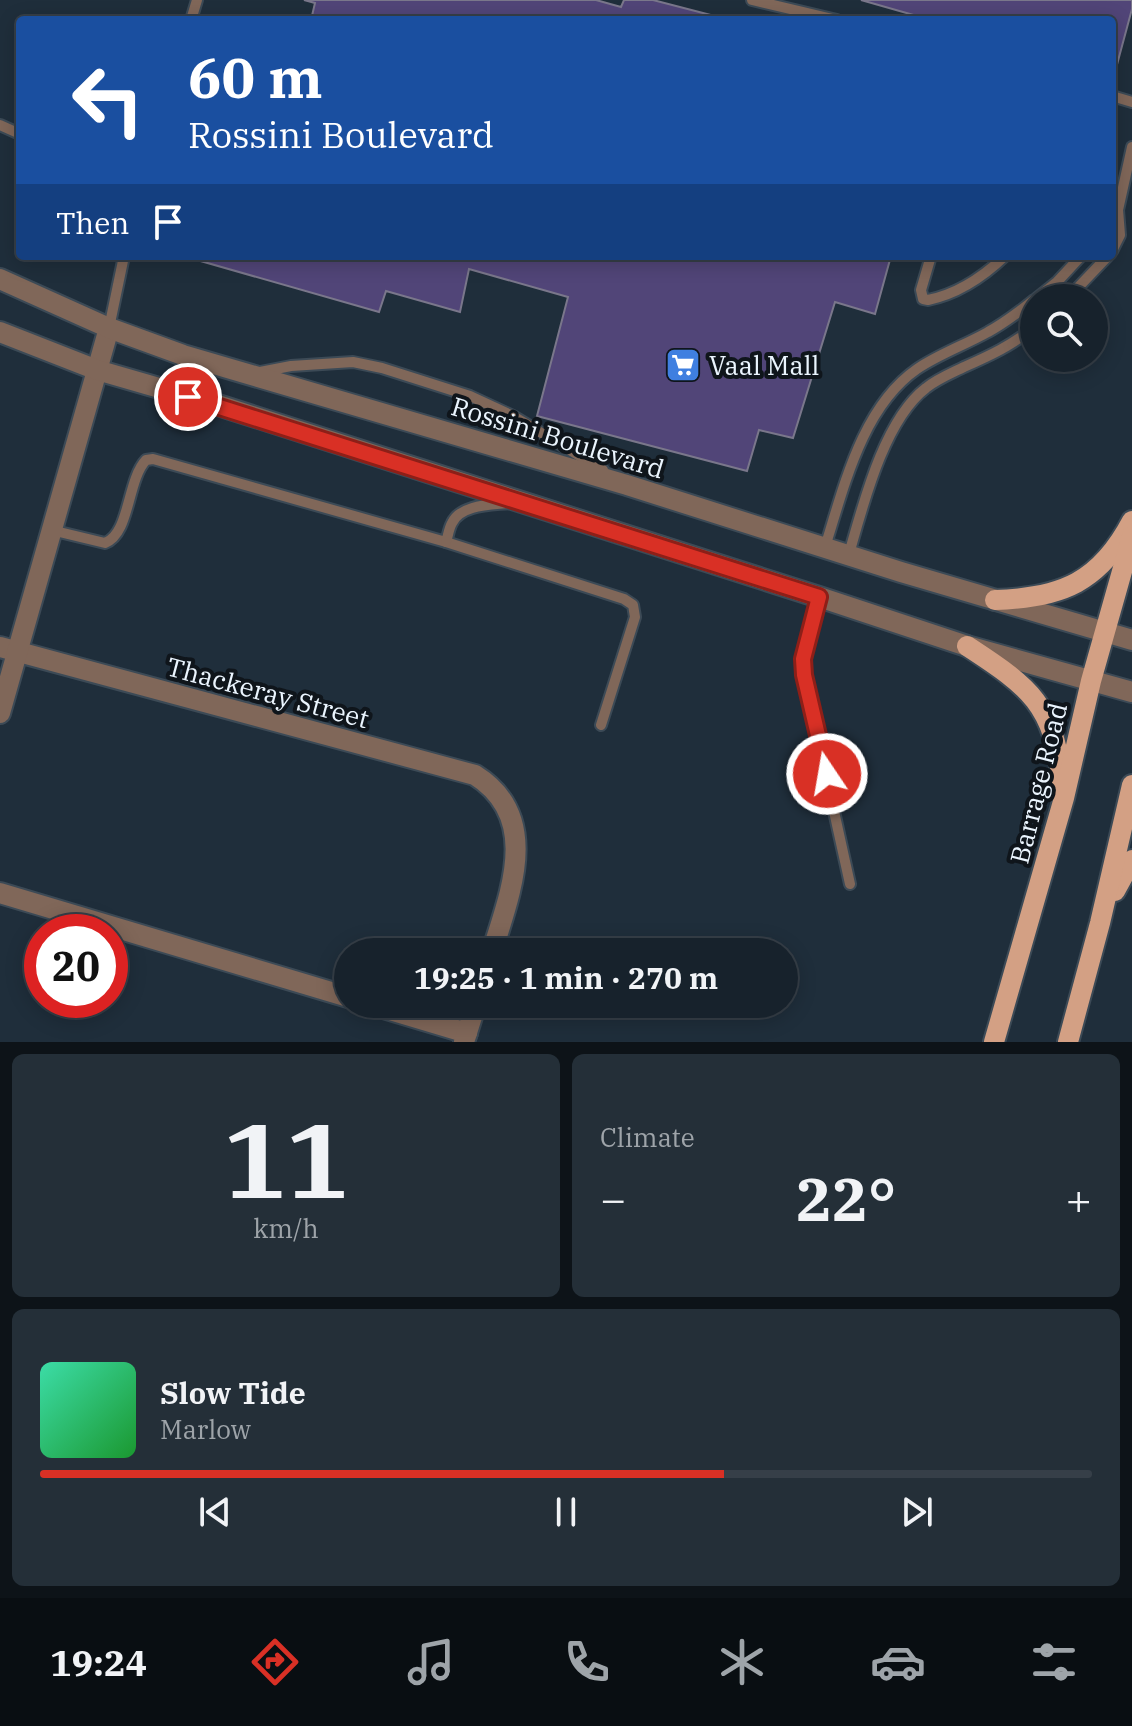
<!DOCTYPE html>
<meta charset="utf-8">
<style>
:root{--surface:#17222c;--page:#242f38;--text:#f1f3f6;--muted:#9ea4a9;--line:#363f48;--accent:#d93025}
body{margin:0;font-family:"IBM Plex Serif",serif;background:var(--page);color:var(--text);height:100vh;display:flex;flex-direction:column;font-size:30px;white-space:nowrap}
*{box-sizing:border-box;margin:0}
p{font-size:26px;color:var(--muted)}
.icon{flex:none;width:44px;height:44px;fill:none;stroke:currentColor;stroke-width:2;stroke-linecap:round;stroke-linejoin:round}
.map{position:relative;height:1042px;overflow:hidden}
.drawer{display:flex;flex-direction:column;gap:12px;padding:12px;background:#0d1318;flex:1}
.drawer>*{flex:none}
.top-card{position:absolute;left:16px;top:16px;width:1100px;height:244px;border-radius:8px;box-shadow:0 4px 20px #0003,0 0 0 2px var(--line);background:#1a4fa0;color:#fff;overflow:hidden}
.buttons{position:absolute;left:1020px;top:284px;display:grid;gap:16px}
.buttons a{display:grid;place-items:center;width:88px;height:88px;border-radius:50%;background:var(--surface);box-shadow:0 4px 20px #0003,0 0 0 2px var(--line);font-size:40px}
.speed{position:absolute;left:24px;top:914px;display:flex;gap:16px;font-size:40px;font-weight:700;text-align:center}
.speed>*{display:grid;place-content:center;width:104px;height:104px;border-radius:50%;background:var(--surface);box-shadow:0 4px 20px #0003,0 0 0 2px var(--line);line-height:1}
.speed .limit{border:12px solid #d22;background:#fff;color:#111}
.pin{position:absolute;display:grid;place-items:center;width:68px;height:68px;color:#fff;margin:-34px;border:4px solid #fff;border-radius:50%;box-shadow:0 2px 8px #0007}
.me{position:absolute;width:88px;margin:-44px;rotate:348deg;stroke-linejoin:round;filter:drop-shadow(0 0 6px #0008)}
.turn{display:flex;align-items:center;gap:28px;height:168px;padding:0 40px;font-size:36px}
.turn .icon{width:104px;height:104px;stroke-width:2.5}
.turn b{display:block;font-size:56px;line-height:68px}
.then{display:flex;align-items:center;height:76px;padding:0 40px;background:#0003;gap:16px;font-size:30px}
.big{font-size:60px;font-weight:700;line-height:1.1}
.drawer .tile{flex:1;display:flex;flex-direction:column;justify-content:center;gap:12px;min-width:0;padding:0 28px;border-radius:12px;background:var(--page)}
.drawer .dial{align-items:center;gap:0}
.dial b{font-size:104px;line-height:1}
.song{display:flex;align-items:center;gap:24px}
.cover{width:96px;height:96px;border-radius:12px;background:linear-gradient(135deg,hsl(160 70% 55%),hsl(130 70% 35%))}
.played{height:8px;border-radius:4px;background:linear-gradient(90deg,var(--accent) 65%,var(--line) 65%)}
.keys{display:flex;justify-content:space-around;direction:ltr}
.heat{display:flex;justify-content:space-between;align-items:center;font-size:44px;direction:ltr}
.drawer .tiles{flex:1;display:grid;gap:12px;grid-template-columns:1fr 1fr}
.tile:last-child{grid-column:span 2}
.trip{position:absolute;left:334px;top:938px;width:464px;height:80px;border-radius:40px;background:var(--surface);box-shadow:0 4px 20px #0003,0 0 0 2px var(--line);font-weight:700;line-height:80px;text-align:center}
.tabs{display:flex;height:128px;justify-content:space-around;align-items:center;background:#090e12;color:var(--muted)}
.tabs .icon{width:56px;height:56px}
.tabs .on{color:var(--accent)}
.tabs b{font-size:36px;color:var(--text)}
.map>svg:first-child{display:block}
.building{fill:#514578;stroke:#7a778b;stroke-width:2}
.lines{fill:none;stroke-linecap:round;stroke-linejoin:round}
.service-casing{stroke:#3c4a56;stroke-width:14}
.minor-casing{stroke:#3c4a56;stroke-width:24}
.tertiary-casing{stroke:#3c4a56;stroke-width:24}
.primary-casing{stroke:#3c4a56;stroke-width:24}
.service{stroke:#806759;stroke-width:10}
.minor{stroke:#806759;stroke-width:20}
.tertiary{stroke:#806759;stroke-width:20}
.primary{stroke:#d3a084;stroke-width:20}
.route-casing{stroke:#8d1f18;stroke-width:20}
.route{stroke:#d93025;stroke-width:14}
.labels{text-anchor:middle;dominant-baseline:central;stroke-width:8;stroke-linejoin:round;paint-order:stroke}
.poi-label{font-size:26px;fill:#ebf5fe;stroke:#0f151b;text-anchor:start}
.street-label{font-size:26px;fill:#ebf5fe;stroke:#0f151b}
</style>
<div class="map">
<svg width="1132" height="1042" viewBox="0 0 1132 1042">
<rect width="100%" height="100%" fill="#1f2e3b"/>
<g class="building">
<polygon points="304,0 596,0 621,7 624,0 653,0 730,20 311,20 315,3"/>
<polygon points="861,0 1132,0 1132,9 1115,72 1112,71 1112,20 931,20"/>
<polygon points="183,256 891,256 875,314 835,302 793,438 759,430 747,471 537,416 568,297 469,269 460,312 386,291 379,312"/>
</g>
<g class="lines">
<g class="service-casing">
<g id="service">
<polyline points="752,0 837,20"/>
<polyline points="191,20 197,0"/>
<polyline points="1112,96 1132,102"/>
<polyline points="0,125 20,134"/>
<polyline points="1112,251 1120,235 1118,210 1132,147"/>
<path d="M931 256 921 290 923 299 928 300C958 294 983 277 1005 256"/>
<polyline points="1037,298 1057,282 1081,256"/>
<polyline points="1068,298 1108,256"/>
<polyline points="109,328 124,256"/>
<polyline points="260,372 291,366 353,362 382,368 470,396 513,416 603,470"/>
<path d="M51 530 105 543C130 534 127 480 146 460L153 459 446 542 624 599 633 605 635 617 601 725"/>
<path d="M446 542C448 536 449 528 452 523 461 504 492 505 509 503"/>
<path d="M825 547C844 487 862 407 917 369 939 354 965 345 988 332 1005 323 1019 312 1034 300"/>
<path d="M849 554C863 505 884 420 926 388 937 379 952 373 964 367 989 356 1013 345 1034 327"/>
<polyline points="819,597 803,659 804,675 850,884"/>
</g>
</g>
<g class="minor-casing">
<g id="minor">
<path d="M0 647 475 775C542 817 510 893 492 952"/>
<polyline points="0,713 109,328"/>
<polyline points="0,893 348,997"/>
<polyline points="370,1004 467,1033"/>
<polyline points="464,1042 476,1004"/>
</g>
</g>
<g class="tertiary-casing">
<g id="tertiary">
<polyline points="0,279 109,328 183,355 627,485 901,572 1132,640"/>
<polyline points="0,332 97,370 218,405 434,474 819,597 967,646 1132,692"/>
</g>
</g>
<g class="primary-casing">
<g id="primary">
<path d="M995 600C1062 598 1100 582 1132 521"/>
<path d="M967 646C1030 687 1054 705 1062 782"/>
<polyline points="1115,891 1132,860"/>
<polyline points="994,1042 1064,798 1091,681 1132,536"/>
<polyline points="1068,1042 1100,923 1132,785"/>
</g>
</g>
<use href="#service" class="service"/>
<use href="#minor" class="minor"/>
<use href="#tertiary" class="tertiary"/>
<use href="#primary" class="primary"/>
</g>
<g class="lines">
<g class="route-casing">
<polyline id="route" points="188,397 819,597 803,659 804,675 827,774"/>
</g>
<use href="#route" class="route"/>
</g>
<defs>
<g id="supermarket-square" transform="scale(1.8)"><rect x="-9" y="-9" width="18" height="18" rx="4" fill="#3f7fe0" stroke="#0f151b"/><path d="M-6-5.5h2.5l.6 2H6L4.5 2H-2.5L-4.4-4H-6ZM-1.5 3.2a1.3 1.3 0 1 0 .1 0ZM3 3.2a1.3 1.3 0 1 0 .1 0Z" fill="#fff"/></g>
</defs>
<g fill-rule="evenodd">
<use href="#supermarket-square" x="683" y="365"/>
</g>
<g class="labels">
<g class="poi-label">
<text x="709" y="365">Vaal Mall</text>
</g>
<g class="street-label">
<text transform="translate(558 437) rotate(17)">Rossini Boulevard</text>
<text transform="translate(268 692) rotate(15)">Thackeray Street</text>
<text transform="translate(1038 783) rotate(-76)">Barrage Road</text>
</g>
</g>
</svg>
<div class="buttons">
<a><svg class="icon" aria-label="search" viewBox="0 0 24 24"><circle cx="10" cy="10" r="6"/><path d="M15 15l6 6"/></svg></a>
</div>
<div class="speed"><div class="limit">20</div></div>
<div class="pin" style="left:188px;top:397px;background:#d93025"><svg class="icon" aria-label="arrive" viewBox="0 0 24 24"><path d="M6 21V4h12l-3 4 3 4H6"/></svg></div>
<svg class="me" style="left:827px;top:774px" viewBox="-20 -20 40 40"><circle r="17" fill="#d93025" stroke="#fff" stroke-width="3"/><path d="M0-11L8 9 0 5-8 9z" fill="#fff"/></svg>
<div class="trip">19:25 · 1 min · 270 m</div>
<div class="top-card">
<div class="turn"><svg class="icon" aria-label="left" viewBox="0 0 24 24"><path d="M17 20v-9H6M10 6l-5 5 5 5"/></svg><div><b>60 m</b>Rossini Boulevard</div></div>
<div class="then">Then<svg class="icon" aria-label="arrive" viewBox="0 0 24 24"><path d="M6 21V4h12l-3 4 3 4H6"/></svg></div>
</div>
</div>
<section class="drawer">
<div class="tiles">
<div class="tile dial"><b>11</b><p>km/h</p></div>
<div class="tile"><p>Climate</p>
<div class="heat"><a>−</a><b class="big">22°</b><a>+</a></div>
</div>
<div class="tile">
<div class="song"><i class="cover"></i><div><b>Slow Tide</b><p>Marlow</p></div></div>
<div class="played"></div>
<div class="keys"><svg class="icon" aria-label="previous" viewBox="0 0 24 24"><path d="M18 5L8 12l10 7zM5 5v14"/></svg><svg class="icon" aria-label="pause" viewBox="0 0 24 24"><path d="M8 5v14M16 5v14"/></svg><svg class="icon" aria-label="next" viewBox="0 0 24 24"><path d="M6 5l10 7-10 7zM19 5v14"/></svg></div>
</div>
</div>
</section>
<nav class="tabs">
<b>19:24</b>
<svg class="icon on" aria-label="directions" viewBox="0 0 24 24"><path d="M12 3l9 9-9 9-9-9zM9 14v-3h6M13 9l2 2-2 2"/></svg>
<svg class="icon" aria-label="music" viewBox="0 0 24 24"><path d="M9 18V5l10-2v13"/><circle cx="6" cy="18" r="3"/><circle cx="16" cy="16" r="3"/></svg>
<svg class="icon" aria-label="phone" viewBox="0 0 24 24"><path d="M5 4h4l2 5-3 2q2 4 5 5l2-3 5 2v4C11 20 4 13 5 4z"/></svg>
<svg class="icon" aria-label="climate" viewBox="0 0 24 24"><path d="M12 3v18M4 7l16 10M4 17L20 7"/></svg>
<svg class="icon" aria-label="car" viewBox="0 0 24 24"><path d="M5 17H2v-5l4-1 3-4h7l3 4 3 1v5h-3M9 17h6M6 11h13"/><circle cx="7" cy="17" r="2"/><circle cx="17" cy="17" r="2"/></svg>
<svg class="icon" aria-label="filters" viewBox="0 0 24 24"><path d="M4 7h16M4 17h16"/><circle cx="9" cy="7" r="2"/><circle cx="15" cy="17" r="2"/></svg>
</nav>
